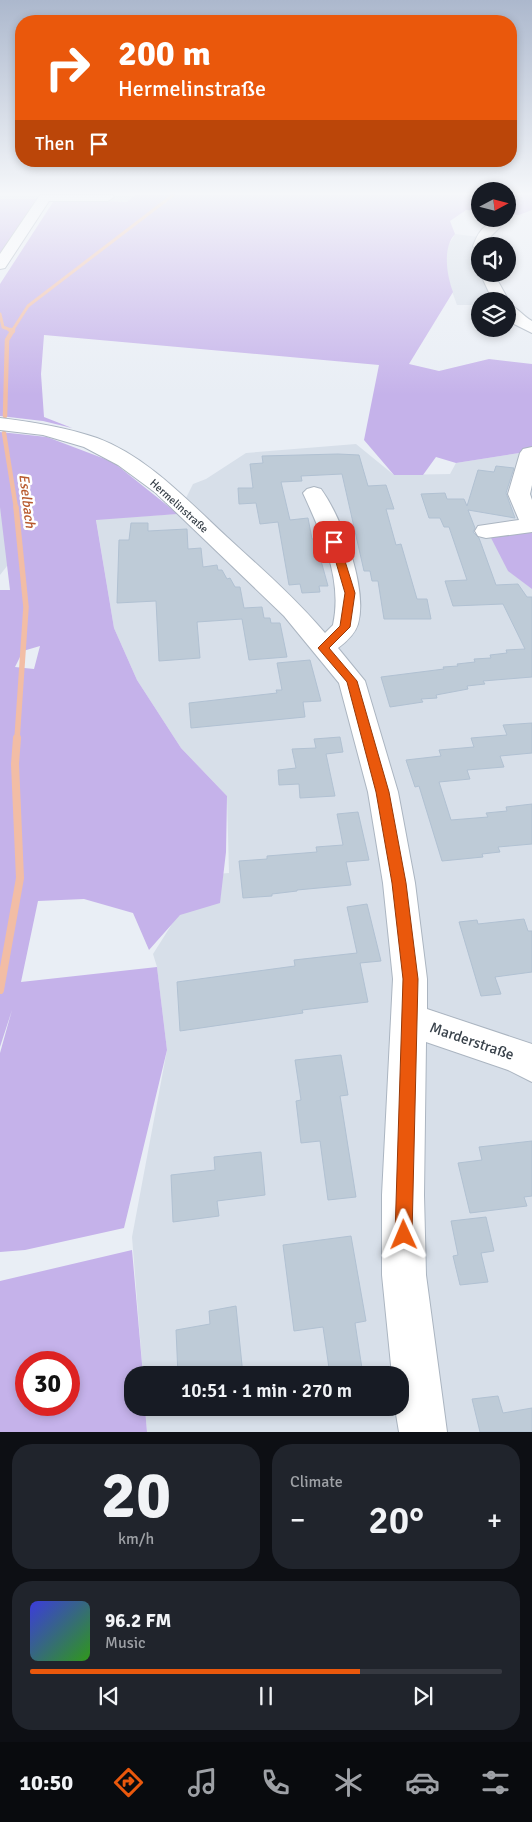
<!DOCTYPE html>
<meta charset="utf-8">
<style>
:root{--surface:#171b24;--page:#20242c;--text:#f1f3f6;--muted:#9ea1a6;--line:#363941;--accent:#ea580c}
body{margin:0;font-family:Signika,sans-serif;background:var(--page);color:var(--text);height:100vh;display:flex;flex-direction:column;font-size:19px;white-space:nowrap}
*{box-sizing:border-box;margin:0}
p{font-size:16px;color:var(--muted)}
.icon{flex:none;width:28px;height:28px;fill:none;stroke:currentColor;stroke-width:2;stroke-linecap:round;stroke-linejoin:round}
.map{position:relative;height:1432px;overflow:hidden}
.panel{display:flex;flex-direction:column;gap:12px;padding:12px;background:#0d0f14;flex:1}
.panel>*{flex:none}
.hud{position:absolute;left:15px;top:15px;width:502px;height:152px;border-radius:20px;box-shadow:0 2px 8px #0003;background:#ea580c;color:#fff;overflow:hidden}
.needle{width:32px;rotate:83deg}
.fabs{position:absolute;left:471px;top:182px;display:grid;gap:10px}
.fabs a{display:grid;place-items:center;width:45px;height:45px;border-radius:50%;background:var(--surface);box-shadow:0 2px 8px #0003;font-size:25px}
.speed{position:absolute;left:15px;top:1351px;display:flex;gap:10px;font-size:25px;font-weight:700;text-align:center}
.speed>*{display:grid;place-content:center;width:65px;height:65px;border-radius:50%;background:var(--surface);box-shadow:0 2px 8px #0003;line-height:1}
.speed .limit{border:8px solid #d22;background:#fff;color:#111}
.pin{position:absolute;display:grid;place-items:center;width:42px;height:42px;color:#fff;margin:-21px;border-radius:10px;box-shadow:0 2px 8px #0006}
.me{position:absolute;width:55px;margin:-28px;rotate:359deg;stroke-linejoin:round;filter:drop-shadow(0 0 4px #0008)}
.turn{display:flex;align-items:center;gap:18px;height:105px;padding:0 20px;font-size:22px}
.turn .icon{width:65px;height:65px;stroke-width:2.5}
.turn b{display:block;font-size:35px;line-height:42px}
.then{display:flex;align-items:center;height:48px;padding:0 20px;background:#0003;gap:10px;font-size:19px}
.big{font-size:38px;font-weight:600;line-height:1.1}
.panel .card{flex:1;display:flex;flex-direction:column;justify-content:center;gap:8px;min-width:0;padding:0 18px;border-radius:20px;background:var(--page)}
.panel .dial{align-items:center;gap:0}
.dial b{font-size:65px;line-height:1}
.song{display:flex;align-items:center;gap:15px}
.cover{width:60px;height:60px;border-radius:8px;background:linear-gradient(135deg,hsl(240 70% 55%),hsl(110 70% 35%))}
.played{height:5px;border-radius:2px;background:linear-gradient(90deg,var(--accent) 70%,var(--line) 70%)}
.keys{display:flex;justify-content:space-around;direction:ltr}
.heat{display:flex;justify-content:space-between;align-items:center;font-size:28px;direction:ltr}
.panel .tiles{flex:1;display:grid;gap:12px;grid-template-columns:1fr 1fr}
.card:last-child{grid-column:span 2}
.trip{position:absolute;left:124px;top:1366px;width:285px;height:50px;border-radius:20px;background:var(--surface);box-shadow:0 2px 8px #0003;font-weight:600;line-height:50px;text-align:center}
.dock{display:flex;height:80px;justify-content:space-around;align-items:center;background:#090b0e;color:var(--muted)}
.dock .icon{width:35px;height:35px}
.dock .current{color:var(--accent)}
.dock b{font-size:22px;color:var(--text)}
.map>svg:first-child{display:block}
.residential{fill:#d7dfe9}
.green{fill:#c5b2ea;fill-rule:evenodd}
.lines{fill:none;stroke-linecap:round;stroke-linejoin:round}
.stream-far3{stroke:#f2bda5;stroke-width:3}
.stream-far2{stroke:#f2bda5;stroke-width:4.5}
.stream-far1{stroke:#f2bda5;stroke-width:5.5}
.stream{stroke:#f2bda5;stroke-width:8}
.building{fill:#becbd7;stroke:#b1c1d2}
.minor-casing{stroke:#abb5c1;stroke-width:2}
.minor{fill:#fff;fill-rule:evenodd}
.route{fill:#ea580c;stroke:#983908}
.labels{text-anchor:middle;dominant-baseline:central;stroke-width:5;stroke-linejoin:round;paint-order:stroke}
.far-street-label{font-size:11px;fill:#374049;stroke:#fff}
.water-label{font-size:14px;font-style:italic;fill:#b8592d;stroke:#fff}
.near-street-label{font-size:15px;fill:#374049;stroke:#fff}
</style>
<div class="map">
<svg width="532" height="1432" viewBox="0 0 532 1432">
<rect width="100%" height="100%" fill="#e9eef5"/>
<g class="residential">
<polygon points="0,195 135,195 127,202 0,199"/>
<polygon points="455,234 479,237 477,260 480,274 482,274 495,301 480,301 480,305 457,305 446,275 443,255"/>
<polygon points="356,444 394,475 450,474 456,463 532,451 532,1432 147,1432 145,1408 400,1408 400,1375 143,1375 132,1237 167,1050 157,967 153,954 203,875 229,873 227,796 181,748 137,680 114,628 96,519 178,514 193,484 206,479 246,453"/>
<polygon points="0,486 21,548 0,575"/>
</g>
<g class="green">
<path d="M135 195H480V211L466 210 450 221 455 234C442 248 447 276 453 292L409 364 439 371 489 359 532 364V451L456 463 436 457 423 475H394L364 440 379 365 44 335 41 374 44 417 72 428 43 421 0 416V284L55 199 127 202Z"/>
<polygon points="508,195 532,195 532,210 519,215 508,214"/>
<polygon points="0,199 39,199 0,258"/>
<path d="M0 432 47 437 113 462 178 514 96 520 114 628 137 680 181 748 227 796 226 852 220 903 180 915 149 950 133 913 84 899 38 901 21 982 157 967 167 1050 124 1228 25 1250 0 1252V1053L12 1010 0 1047V590H10L0 507ZM40 646 34 669 15 667 23 651Z"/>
<polygon points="532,530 532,589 508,571 489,534"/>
<path d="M132 1250 143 1375H132V1408H145L147 1432H0V1281ZM26 1362H69V1405H26Z"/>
</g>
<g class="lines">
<g class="stream-far3">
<polyline points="0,314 3,327 13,331"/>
<polyline points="12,331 28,306 173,195"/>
</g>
<g class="stream-far2">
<polyline points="10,330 13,331"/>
<polyline points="5,416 7,340 13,330"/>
<polyline points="4,433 16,508"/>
</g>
<polyline class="stream-far1" points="16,507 26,607 17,739"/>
<polyline class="stream" points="0,990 20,878 15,764 17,738"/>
</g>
<g class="building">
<polygon points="338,454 359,455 368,486 386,485 394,509 386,509 396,545 401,544 417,599 427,599 431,619 384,619 378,581 372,581 370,571 364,571 342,474 301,476 302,481 281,482 290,520 308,518 312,539 315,539 328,586 319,586 320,592 302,593 300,584 289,585 278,522 260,524 256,503 239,504 238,488 253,488 250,464 263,463 262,456"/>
<polygon points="496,466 514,468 506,493 515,518 468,510 475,528 473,532 479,538 496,585 518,584 527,597 532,597 532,677 483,681 485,684 467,686 468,689 436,695 437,698 421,699 423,702 390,707 381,677 444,669 443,667 458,666 457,664 475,662 474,659 491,658 490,655 507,653 506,650 525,649 503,604 453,606 445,581 467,580 449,527 444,527 440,518 429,518 421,494 445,493 447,499 464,499 467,506 478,470 494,472"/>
<polygon points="131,523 148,523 148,531 187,529 188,549 201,548 203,567 217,565 218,570 222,570 227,579 230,578 235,587 240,587 244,608 262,607 264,618 270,618 271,623 280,623 287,657 249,660 242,619 197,622 200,658 159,661 156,601 117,603 119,540 129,540"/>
<polygon points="310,660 321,701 303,702 305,717 191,728 189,703 277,693 276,690 282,690 277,663"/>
<polygon points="532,723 532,753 500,756 504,767 467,770 470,779 439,782 451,820 488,817 486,813 507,811 506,807 532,804 532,844 498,847 500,852 482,854 483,857 442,861 419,786 415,787 406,760 441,756 439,750 474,747 471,738 507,735 503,725"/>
<polygon points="340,737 343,752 326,754 335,796 300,798 299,784 279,785 278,770 296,768 292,749 316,748 314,739"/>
<polygon points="358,812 369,860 346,862 351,885 297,890 297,891 272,894 272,896 243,898 239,861 267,859 267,856 317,852 316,847 343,845 337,814"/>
<polygon points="367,904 381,961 360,963 368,1002 302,1010 303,1013 180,1031 177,982 295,966 294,960 357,953 347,907"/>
<polygon points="524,919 528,931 532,931 532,972 495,977 501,994 481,996 459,922 477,920 478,924"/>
<polygon points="341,1055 348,1095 340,1096 356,1197 328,1200 320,1141 301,1143 296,1101 301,1100 295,1060"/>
<polygon points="532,1141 532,1196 524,1197 527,1206 470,1213 458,1163 482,1160 479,1147"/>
<polygon points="261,1152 265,1195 217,1201 219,1216 173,1222 171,1175 215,1170 214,1157"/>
<polygon points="486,1217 494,1251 481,1253 488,1282 460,1285 453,1256 458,1255 451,1221"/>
<polygon points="351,1236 366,1321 355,1323 363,1375 330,1375 323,1327 294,1331 283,1245"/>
<polygon points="236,1306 243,1375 178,1375 176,1330 210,1324 209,1311"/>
<polygon points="498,1396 503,1413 532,1408 532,1432 480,1432 472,1399"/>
</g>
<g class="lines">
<g class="minor-casing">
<g id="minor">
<polygon points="40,195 113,195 114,197 108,201 49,201 5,268 0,269 0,254"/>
<path d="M493 223 500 227 491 236 487 246H480V250L475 249 473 246C477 236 481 226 493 223Z"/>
<polygon points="480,273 494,274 509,301 508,303 493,301"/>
<path d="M508 304C517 307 523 316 532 321V333L512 323 508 318Z"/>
<path d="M0 418C33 422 65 427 97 438 148 457 188 501 227 537 261 568 295 598 325 633L333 625C343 579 322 535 303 493L307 489 314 487 321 489C342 518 368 589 358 624 355 634 346 642 338 648L365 681 398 792 415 883 427 979V1009L532 1044V1082L508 1070 426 1042 424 1195 426 1275 447 1432H399L395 1408H400V1375H392L382 1275V1195L393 979 383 883 368 792 339 683 284 616 156 493 118 465 84 447 43 435 0 430Z"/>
<polygon points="532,447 532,485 530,494 532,500 532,532 486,538 478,536 475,531 478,526 519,520 508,494 520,453 523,449"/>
</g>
</g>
<use href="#minor" class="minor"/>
</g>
<linearGradient id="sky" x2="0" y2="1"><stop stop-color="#acb8cd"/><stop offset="0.49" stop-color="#f5f7fa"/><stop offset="1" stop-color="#f5f7fa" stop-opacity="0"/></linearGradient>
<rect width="532" height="395" fill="url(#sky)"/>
<polygon class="route" points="334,540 339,542 355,593 350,627 329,648 357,681 389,792 406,883 418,979 412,1235 410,1241 404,1244 397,1241 395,1235 403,979 392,883 376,792 347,682 318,648 340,626 345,593 330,542"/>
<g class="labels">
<g class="far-street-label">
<text transform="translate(179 506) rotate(42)">Hermelinstraße</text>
</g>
<g class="water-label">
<text transform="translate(27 501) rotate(83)">Eselbach</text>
</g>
<g class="near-street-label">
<text transform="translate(472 1041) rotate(19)">Marderstraße</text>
</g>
</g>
</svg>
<div class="fabs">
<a><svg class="needle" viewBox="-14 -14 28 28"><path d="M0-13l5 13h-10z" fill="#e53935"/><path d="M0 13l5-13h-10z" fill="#9ea1a6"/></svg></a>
<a><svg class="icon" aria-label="sound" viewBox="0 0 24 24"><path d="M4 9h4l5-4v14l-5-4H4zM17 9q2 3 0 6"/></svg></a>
<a><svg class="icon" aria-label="layers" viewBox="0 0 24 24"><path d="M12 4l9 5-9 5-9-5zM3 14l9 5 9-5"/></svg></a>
</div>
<div class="speed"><div class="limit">30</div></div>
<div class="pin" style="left:334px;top:542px;background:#d93025"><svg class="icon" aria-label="arrive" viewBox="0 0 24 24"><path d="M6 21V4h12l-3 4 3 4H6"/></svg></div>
<svg class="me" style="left:404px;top:1235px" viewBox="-20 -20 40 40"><path d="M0-17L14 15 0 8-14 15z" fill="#ea580c" stroke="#fff" stroke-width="4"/></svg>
<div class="trip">10:51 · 1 min · 270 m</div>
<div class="hud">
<div class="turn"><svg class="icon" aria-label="right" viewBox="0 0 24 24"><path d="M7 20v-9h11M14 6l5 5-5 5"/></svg><div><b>200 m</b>Hermelinstraße</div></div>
<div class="then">Then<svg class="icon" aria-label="arrive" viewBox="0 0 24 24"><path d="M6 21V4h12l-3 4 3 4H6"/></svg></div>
</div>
</div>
<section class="panel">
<div class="tiles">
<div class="card dial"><b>20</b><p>km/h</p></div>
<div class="card"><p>Climate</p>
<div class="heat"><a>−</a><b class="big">20°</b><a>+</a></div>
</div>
<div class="card">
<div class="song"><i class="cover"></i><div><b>96.2 FM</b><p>Music</p></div></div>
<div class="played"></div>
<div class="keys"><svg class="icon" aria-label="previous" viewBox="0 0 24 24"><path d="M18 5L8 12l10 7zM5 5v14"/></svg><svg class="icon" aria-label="pause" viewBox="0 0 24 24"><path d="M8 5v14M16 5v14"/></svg><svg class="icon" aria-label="next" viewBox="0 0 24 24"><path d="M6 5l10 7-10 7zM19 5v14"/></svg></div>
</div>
</div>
</section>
<nav class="dock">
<b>10:50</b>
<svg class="icon current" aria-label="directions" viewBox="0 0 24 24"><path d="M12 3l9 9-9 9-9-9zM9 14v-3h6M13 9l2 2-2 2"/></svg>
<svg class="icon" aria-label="music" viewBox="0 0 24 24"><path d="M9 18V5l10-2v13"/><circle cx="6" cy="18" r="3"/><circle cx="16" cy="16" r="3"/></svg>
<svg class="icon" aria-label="phone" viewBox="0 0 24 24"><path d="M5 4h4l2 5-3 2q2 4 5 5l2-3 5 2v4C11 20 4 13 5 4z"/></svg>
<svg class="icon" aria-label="climate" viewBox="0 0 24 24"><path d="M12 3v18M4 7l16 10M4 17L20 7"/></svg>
<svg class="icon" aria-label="car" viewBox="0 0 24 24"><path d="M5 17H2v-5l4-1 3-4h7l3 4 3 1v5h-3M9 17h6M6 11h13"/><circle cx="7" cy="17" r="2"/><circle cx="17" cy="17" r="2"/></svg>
<svg class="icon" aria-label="filters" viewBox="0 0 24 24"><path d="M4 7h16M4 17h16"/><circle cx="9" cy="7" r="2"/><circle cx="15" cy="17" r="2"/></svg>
</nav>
